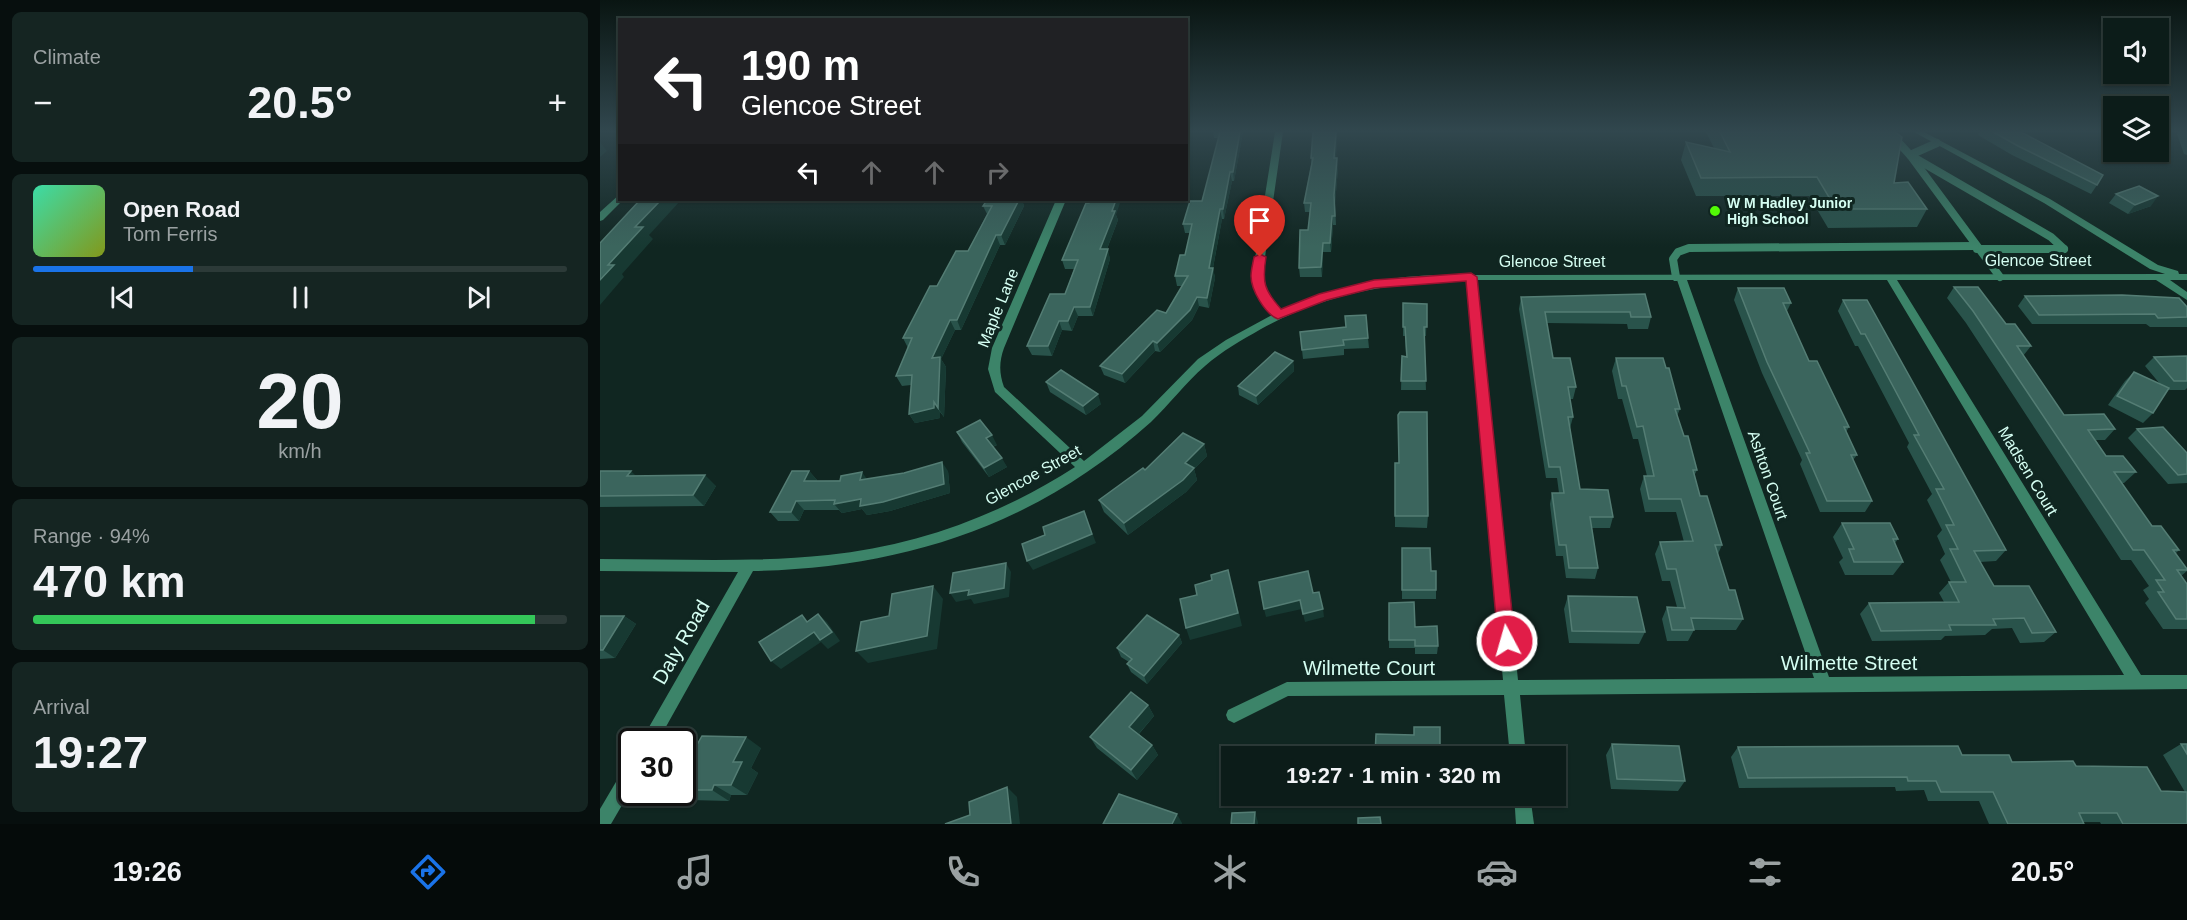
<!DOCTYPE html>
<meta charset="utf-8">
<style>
:root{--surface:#0c1c19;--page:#152522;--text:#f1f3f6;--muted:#9aa1a2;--line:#2c3a38;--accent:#1a73e8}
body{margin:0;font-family:Arial,sans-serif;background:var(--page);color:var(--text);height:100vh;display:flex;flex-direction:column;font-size:22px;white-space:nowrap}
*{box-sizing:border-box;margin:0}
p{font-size:20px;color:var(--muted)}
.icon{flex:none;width:33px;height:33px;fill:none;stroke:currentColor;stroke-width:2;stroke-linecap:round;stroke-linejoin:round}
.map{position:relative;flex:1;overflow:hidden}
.details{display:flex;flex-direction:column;gap:12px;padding:12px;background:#070f0e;width:600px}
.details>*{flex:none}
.hud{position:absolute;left:18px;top:18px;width:570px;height:183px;border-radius:0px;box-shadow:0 2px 4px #0004,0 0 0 2px var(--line);background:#202124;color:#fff;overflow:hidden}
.buttons{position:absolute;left:1503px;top:18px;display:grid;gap:12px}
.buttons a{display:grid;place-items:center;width:66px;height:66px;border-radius:0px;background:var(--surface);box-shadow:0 2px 4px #0004,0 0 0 2px var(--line);font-size:30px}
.speed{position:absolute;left:18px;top:728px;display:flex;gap:12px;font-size:30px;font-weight:700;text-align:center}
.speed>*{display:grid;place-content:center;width:78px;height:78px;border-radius:50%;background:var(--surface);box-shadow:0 2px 4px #0004,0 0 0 2px var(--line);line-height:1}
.speed .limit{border:3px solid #111;border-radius:9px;background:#fff;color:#111}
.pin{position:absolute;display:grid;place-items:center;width:51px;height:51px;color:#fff;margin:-62px -26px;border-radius:50% 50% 50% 0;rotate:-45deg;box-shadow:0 0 6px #0007}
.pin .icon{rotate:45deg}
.me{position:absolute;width:66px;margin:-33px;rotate:354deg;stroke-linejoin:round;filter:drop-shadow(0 0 4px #0008)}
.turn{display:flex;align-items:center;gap:21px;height:126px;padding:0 24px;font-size:27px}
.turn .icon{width:78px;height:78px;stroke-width:2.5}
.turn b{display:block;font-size:42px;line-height:51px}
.lanes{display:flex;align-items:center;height:57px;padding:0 24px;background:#0003;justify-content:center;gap:30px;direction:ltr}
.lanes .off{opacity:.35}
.big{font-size:45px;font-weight:700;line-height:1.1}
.details .tile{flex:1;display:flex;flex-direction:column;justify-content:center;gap:9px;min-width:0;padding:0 21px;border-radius:9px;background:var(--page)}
.details .dial{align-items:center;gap:0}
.dial b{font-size:78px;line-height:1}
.song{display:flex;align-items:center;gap:18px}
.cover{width:72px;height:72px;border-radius:9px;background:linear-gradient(135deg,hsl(160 70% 55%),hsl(70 70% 35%))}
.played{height:6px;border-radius:3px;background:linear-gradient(90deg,var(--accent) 30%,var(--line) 30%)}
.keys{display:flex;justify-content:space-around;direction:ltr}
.heat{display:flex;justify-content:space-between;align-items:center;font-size:33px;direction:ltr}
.charge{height:9px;border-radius:4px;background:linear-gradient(90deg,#34c759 94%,var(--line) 0)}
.trip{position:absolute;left:621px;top:746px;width:345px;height:60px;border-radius:0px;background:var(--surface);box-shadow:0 2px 4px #0004,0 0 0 2px var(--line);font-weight:700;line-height:60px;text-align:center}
.dock{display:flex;height:96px;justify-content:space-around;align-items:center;background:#050b0a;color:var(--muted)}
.dock .icon{width:42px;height:42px}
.dock .current{color:var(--accent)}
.dock b{font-size:27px;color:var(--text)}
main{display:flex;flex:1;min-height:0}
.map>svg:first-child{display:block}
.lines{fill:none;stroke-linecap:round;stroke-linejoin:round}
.lane{stroke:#3c8469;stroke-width:8}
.street{fill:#3c8469;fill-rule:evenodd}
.wall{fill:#29534b}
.shaded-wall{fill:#173932}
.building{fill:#3b655d;stroke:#547d74;stroke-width:1.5}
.route{fill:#e11d48;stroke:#92132f;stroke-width:1.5}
.poi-dot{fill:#52fa06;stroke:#102621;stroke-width:2}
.labels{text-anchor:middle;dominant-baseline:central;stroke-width:6;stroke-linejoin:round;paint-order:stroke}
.far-poi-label{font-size:14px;font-weight:bold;fill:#d5fef2;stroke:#102621;text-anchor:start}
.street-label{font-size:16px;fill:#d5fef2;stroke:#102621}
.near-street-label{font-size:20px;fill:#d5fef2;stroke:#102621}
</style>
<main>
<section class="details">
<div class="tile"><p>Climate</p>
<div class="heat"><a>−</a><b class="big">20.5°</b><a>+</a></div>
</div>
<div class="tile">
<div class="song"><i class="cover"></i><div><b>Open Road</b><p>Tom Ferris</p></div></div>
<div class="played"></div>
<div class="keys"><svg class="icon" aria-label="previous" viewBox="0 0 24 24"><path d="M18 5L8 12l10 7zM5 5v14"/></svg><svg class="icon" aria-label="pause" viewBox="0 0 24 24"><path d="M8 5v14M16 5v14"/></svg><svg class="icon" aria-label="next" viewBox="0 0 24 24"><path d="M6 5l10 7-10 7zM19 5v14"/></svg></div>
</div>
<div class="tile dial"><b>20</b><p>km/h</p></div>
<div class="tile"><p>Range · 94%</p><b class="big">470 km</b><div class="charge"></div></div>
<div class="tile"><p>Arrival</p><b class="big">19:27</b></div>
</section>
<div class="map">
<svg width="1587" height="824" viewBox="0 0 1587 824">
<rect width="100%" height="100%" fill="#102621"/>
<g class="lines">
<g class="lane">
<polyline points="1289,132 1310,155 1400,277"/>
<polyline points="1310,155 1337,143"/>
<polyline points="1313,157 1451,237 1464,249"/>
<polyline points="1377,249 1464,249"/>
<polyline points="1076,277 1073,259 1078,252 1089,248 1375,246"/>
</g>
<g class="street">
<path d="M675 132H683L662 278 668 296 680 311C729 288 782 277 835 275L1565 274 1550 269 1444 203 1314 132H1324L1450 199 1558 265 1578 271 1579 274H1587V280H1570L1587 292V300L1556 280H1297L1541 675H1587V689L920 695 926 756H910L904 695 688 696 634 723 628 720 626 715 628 710 687 682 903 680 866 280C791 283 729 292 661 329 642 340 622 351 605 366 585 383 570 404 551 422 531 440 509 457 487 472 388 540 272 569 153 571L58 741H41L138 572 0 571V559C76 559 152 563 228 555 316 546 401 515 475 467L395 392 388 369 392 348 456 200H466L404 348C399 362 399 373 404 387L484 461 542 416 598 359 626 340 672 315 658 297 652 278ZM877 280H1077L1214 678 918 680ZM1087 280H1287L1524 675 1229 677Z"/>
<polygon points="20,194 20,200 23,200 3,220 0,221 0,212"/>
<polygon points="32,763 32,788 11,824 0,824 0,809 26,765"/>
<polygon points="914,795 930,795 934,824 916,824"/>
</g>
</g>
<g class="wall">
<polygon points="613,132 643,132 634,181 632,181 624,219 622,219 613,268 615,278 609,308 599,306 592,320 560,352 555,351 525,383 504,375 500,366 566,313 582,286 577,286 575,276 585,255 590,233 585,233 583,224 602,201 619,138 614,138"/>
<polygon points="737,132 736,158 738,168 735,204 736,225 733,225 731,252 723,252 722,277 700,277 699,268 708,230 710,212 705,212 704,203 711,165 711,158"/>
<polygon points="1106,132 1295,132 1294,183 1327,209 1317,227 1228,228 1209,196 1096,196 1081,160 1086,142 1114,148"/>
<polygon points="1379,132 1421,132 1497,185 1491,194 1412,155 1378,135"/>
<polygon points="1578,132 1587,132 1587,155 1584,154 1577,134"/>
<polygon points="1516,194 1551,206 1528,214 1509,203"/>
<polygon points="422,200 424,206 405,245 400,245 361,330 355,330 341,359 346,367 344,417 340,412 340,418 315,423 309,414 311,385 302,386 296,376 308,348 303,338 337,286 368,251 387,214 383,206"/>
<polygon points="516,215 518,220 507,249 510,259 493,316 478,316 472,331 462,330 452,356 432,355 427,346 465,294 474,269 465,269 462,260"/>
<polygon points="1354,287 1406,324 1431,346 1423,356 1464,415 1515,429 1505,440 1496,440 1506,456 1536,472 1524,483 1521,483 1552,526 1579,550 1576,553 1587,569 1587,571 1581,576 1587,584 1587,629 1563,629 1545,603 1549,599 1543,590 1549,586 1531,560 1521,560 1366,323 1347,298"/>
<polygon points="1138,288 1191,303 1187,311 1209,361 1249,427 1246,432 1257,455 1253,460 1272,501 1265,512 1220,512 1200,464 1202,460 1162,373 1134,300"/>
<polygon points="1045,294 1051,317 1048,329 1028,329 1027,324 947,323 953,358 976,387 973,399 970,399 973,417 970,428 980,489 1013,517 1010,528 992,528 998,568 995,579 966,578 963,556 956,556 950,504 952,493 959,493 957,478 946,478 919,309 921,297"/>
<polygon points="1425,296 1587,307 1587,327 1550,327 1546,324 1432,324 1418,306"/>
<polygon points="1243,300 1406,550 1396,561 1380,562 1394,586 1456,632 1444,642 1420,643 1412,628 1392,629 1385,635 1345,636 1341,640 1272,641 1260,614 1269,603 1344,602 1339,593 1349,582 1351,582 1340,560 1345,554 1337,536 1342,530 1327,500 1332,494 1307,447 1309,443 1258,346 1255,346 1238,311"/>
<polygon points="803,303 827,304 826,336 824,336 826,390 801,390 802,356 806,357 805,336 803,336"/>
<polygon points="700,332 768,338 769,348 744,349 744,355 703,359"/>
<polygon points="1587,356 1587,388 1585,390 1567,390 1553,413 1543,423 1508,405 1525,381 1534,372 1560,384 1545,366 1554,357"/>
<polygon points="1016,358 1080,409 1077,416 1084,436 1097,470 1094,476 1100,496 1122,545 1118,554 1129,590 1143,619 1136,630 1094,630 1088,641 1067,641 1062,619 1067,607 1077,607 1070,581 1062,581 1055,554 1060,542 1084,542 1076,512 1045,512 1040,489 1044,476 1047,476 1038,439 1033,439 1022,399 1018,399 1012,371"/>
<polygon points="693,361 694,371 658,405 639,395 638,386"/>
<polygon points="446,382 501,404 486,415 450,392"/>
<polygon points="1537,429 1587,453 1587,483 1568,484 1528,438"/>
<polygon points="357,432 397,445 393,447 407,467 389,477 362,442"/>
<polygon points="604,444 607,456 594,469 597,480 586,492 528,535 504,512 499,500 545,470"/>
<polygon points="795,463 828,516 827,528 795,527"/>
<polygon points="0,471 36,476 116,486 104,506 0,507"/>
<polygon points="209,471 217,480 216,481 267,479 348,471 350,493 290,511 267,515 262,509 242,513 239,510 204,510 199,521 178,521 170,512"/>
<polygon points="1242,523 1298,539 1295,543 1303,562 1293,575 1245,575 1239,562 1243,558 1233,537"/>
<polygon points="802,548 831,571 836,590 836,599 802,599"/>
<polygon points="968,596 1045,632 1039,644 969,643 964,609"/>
<polygon points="789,603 838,646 837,654 815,654 815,648 789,648"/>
<polygon points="0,616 24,616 36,624 15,658 0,659"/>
<polygon points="579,635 582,643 547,684 531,672 527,664 529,662 521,657 517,648"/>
<polygon points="548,705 554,716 539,734 552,745 558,755 537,780 497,748 490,737"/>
<polygon points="1012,744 1085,781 1078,791 1011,789 1006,755"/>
<polygon points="1581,744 1587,744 1587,824 1501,824 1500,822 1483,822 1484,824 1389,824 1379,801 1328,801 1324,790 1296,791 1295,787 1139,788 1131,757 1138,747 1362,755 1412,762 1476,766 1561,791 1585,792 1563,755"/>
<polygon points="161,748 151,768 158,773 147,795 131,795 129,801 90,800 75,792 82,792 82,771"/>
</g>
<g class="shaded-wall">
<polygon points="640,132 643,132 634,181 633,172"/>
<polygon points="737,132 737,139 735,168 734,158"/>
<polygon points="0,142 7,151 0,157"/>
<polygon points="737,158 738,168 735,204 734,195"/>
<polygon points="630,172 632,181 624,219 623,209"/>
<polygon points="1558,196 1551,206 1528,214 1535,205"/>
<polygon points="61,200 81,200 49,235 53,239 22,274 24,277 0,305 0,280 8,265 35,227"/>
<polygon points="417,200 422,200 424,206 405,245 401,235"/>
<polygon points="516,200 521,200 516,215 518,220 503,259 500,249"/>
<polygon points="620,209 622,219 611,278 609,268"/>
<polygon points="732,216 733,225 731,252 730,243"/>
<polygon points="396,235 400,245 361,330 357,320"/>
<polygon points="723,243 723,252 722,277 721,267"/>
<polygon points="508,249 510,259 493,316 490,307"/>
<polygon points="613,268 615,278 609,308 607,298"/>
<polygon points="597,297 599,306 592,320 560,352 557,343"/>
<polygon points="474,307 478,316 472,331 468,321"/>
<polygon points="350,320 355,330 341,359 346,367 344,417 338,408 332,358"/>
<polygon points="459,321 462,330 452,356 448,346"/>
<polygon points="553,341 555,351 525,383 522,374"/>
<polygon points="693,361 694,371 658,405 656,396"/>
<polygon points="498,394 501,404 486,415 483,406"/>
<polygon points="334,402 340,412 340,418 315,423 309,414"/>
<polygon points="392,435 397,445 391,447 386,438"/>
<polygon points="604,444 607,456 594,469 597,480 586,492 528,535 524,523"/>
<polygon points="402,458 407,467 389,477 384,468"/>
<polygon points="342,462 348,471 350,493 290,511 267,515 262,509 242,513 234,504 261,499"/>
<polygon points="31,471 42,482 27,476"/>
<polygon points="209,471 217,480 211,490 204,481"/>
<polygon points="262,472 269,482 260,480"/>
<polygon points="105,475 116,486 104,506 93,495"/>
<polygon points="196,501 204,510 199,521 191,512"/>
<polygon points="484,511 496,543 433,570 427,561"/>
<polygon points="406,563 411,572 409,597 374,604 371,599 356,602 350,593 369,590"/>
<polygon points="632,583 642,626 590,640 586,628"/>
<polygon points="333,586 343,599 337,649 268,663 256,651"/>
<polygon points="700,600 702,609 666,617 664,609"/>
<polygon points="723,609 724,617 705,622 703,614"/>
<polygon points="218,614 227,622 240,641 228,649 221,642 181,669 171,661"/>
<polygon points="24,616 36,624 15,658 3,650"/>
<polygon points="579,635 582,643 547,684 544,676"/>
<polygon points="548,705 554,716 535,738 529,727"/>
<polygon points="146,737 161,748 151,768 158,773 147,795 131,785 133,762"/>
<polygon points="552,745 558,755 537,780 531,770"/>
<polygon points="114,785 131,795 129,801 112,790"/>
<polygon points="407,787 417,797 420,824 411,824"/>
<polygon points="655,812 658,822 658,824 654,824"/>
<polygon points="577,814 582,823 582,824 572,824"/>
</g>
<g class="building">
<polygon points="620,132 640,132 633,172 630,172 623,209 620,209 609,268 613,268 607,298 597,297 590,310 557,343 553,341 522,374 500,366 557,310 566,313 588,276 575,276 580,255 585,255 592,224 583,224 590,201 602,201"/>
<polygon points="713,132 736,132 734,158 737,158 734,195 735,216 732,216 730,243 723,243 721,267 699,268 700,230 708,230 711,203 704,203 713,158 711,158"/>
<polygon points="1120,132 1295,132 1302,137 1294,183 1308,182 1327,209 1236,209 1217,177 1101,178 1086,142 1130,152"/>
<polygon points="1393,132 1421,132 1503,175 1497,185 1418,146"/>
<polygon points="1539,186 1558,196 1535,205 1516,194"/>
<polygon points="40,200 61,200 35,227 43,227 8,265 14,265 0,280 0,243"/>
<polygon points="387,200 419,200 401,235 396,235 357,320 350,320 332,358 340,357 338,408 334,402 334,408 309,414 312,375 296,376 312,338 303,338 330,286 337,286 356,251 368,251 392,206 383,206"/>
<polygon points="491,200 516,200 512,211 515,211 500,249 508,249 490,307 474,307 468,321 459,321 448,346 427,346 450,294 465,294 478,260 462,260 486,203 489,203"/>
<polygon points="1354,287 1378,287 1406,324 1415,324 1431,346 1417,346 1464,415 1504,414 1515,429 1488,430 1506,456 1523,456 1536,472 1514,472 1552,526 1561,526 1579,550 1573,550 1587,569 1587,570 1577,570 1587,584 1587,619 1576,619 1558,592 1564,592 1556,580 1565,580 1544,550 1533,550 1373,311"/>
<polygon points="1138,288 1184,288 1191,303 1183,303 1209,361 1217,361 1249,427 1244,427 1257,455 1251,455 1272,501 1227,501 1206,453 1210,453 1167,362"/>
<polygon points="1045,294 1051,317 1031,317 1030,312 945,312 953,358 970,358 976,387 968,387 973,417 968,417 980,489 1008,490 1013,517 990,517 998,568 969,568 966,545 959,545 952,493 964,493 960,467 949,467 921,297"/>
<polygon points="1522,295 1579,298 1587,307 1587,317 1558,318 1555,314 1439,315 1425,296"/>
<polygon points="1243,300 1267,300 1406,550 1374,551 1394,586 1429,586 1456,632 1432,633 1424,618 1393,619 1396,625 1349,625 1351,630 1281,631 1269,603 1359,602 1349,582 1366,582 1350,549 1358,549 1346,525 1354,525 1336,489 1344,489 1314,435 1319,435 1265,334 1261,334"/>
<polygon points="803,303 827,304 827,327 824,327 826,381 801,381 802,356 807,357 805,327 803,327"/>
<polygon points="766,315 768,338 743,340 744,345 702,350 700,332 746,327 745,316"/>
<polygon points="675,352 693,361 656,396 638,386"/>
<polygon points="1587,356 1587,381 1574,381 1554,357"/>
<polygon points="1016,358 1063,358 1066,368 1069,368 1080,409 1075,409 1084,436 1088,436 1097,470 1093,470 1100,496 1107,496 1122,545 1115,545 1129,590 1135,590 1143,619 1091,618 1094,630 1072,630 1067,607 1085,608 1076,569 1067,569 1060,542 1093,541 1081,499 1049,499 1044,476 1054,476 1043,426 1037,427 1026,386 1022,386"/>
<polygon points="461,370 498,394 483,406 446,382"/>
<polygon points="1534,372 1569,388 1553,413 1517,396"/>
<polygon points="800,412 827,412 828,516 795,516 795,463 799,463 798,415"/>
<polygon points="380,420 392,435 386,438 402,458 384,468 357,432"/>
<polygon points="1563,427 1587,453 1587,474 1578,475 1537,429"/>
<polygon points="583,433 604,444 585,463 594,468 583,480 524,523 499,500 543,468 545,470"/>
<polygon points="342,462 344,484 283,502 260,506 261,499 234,504 235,500 196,501 191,512 170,512 192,471 209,471 204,481 240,481 241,476 262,472 260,480 304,473"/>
<polygon points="0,471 31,471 27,476 105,475 93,495 0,496"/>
<polygon points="484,511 492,534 427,561 422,544 445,535 443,527"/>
<polygon points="1242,523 1290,523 1298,539 1293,539 1303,562 1254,562 1249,549 1254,549"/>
<polygon points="802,548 830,548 831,571 836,571 836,590 802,590"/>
<polygon points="406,563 404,588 368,595 369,590 350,593 353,573"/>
<polygon points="628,570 638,613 586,628 580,599 597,595 595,585 612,580 611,575"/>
<polygon points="708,571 713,593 719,592 723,609 703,614 700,600 664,609 659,582"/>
<polygon points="333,586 327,636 256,651 261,622 289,616 292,594"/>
<polygon points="968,596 1037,597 1045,632 972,631"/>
<polygon points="814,602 815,627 837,626 838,646 815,646 815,640 789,640 789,603"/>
<polygon points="218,614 232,632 220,640 214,632 171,661 159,642 202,615 207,622"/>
<polygon points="547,615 579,635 544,676 527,664 532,659 517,648"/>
<polygon points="0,616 24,616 3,650 0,650"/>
<polygon points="531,692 548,705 529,727 552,745 531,770 490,737"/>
<polygon points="814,727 840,727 840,756 775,756 776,734 814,735"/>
<polygon points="102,736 146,737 133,762 142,762 131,785 114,785 112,790 82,790 82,771"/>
<polygon points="1012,744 1079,746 1085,781 1017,779"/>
<polygon points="1581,744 1587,744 1587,754"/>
<polygon points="1358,746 1362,755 1409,755 1412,762 1473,761 1476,766 1547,767 1561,791 1587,792 1587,824 1523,824 1517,813 1479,813 1484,824 1408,824 1393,792 1341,792 1336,781 1308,781 1307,777 1148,778 1138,747"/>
<polygon points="407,787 411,824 345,824 370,815 369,802"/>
<polygon points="519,794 577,814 572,824 503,824"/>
<polygon points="655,812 654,824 631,824 632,813"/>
<polygon points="780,817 781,824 758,824 758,818"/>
</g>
<linearGradient id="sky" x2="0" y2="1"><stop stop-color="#091512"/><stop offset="0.53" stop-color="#31474e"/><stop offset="1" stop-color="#31474e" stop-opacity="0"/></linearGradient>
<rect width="1587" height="247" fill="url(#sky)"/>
<path class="route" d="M660 254 666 257C662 282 664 290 681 309L719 294 774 280 871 273 877 277 915 641 913 647 907 649 901 647 898 641 866 281 774 288 727 300 678 319C665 314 651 290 651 276 651 270 653 263 654 257Z"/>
<circle class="poi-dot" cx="1115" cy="211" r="6"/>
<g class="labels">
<g class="far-poi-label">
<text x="1127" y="203">W M Hadley Junior<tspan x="1127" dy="16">High School</tspan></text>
</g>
<g class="street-label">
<text x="1438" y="260">Glencoe Street</text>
<text x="952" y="261">Glencoe Street</text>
<text transform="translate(398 308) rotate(-68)">Maple Lane</text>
<text transform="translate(1428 471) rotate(59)">Madsen Court</text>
<text transform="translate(433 475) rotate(-29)">Glencoe Street</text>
<text transform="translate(1168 475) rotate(71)">Ashton Court</text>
</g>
<g class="near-street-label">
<text transform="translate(81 642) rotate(-60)">Daly Road</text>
<text x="1249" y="663">Wilmette Street</text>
<text x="769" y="668">Wilmette Court</text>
</g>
</g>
</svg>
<div class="buttons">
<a><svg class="icon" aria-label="sound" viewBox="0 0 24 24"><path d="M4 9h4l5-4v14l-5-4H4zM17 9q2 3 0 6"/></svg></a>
<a><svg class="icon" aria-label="layers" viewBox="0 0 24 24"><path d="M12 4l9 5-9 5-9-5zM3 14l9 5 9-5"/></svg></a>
</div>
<div class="speed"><div class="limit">30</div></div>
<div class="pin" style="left:660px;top:257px;background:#d93025"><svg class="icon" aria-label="arrive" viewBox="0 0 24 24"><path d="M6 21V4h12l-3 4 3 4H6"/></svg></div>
<svg class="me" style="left:907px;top:641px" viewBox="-20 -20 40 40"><circle r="17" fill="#e11d48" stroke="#fff" stroke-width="3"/><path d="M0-11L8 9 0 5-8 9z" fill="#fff"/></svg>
<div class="trip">19:27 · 1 min · 320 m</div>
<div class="hud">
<div class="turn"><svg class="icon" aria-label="left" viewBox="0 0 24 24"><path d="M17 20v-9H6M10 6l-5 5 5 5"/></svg><div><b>190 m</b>Glencoe Street</div></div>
<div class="lanes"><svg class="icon" aria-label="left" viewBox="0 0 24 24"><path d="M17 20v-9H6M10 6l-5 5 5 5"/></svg><svg class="icon off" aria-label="ahead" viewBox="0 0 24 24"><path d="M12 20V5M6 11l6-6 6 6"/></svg><svg class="icon off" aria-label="ahead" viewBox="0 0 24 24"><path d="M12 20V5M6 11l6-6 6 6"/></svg><svg class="icon off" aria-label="right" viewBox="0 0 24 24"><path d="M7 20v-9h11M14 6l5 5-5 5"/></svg></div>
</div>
</div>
</main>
<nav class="dock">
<b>19:26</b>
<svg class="icon current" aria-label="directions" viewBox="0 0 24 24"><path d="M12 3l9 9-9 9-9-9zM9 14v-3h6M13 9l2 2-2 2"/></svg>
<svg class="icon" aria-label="music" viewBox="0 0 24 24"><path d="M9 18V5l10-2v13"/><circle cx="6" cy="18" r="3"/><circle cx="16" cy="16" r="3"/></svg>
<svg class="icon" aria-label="phone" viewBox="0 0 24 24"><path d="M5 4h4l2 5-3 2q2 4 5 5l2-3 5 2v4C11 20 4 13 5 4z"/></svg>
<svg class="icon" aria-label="climate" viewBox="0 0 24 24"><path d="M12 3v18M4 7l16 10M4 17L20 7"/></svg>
<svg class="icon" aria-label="car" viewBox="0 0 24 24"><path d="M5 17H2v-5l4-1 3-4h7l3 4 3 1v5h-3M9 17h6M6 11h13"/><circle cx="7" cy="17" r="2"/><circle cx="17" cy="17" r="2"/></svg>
<svg class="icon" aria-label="filters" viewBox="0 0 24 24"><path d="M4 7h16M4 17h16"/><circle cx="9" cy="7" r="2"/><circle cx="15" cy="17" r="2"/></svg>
<b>20.5°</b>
</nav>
